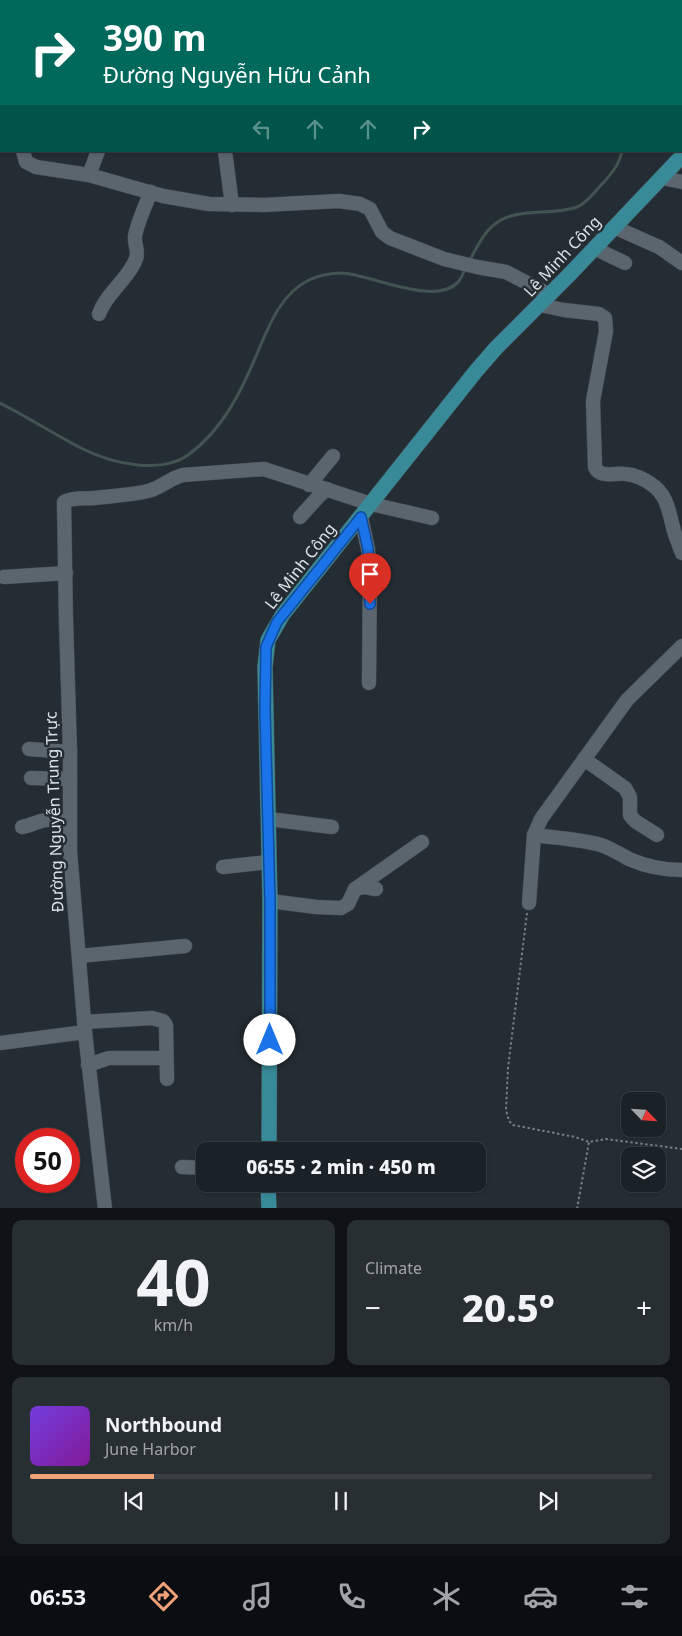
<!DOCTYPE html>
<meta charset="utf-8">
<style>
:root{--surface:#1b2227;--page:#282f33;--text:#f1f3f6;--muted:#a0a4a7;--line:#393f44;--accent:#f0a27a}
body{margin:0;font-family:"Noto Sans",sans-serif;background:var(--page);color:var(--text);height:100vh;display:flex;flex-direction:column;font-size:19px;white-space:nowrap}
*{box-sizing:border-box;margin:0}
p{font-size:16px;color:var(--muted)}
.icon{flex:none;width:28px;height:28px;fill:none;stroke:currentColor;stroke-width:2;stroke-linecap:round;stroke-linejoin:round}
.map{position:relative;height:1208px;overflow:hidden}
.panel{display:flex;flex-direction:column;gap:12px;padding:12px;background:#0f1315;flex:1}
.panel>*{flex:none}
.top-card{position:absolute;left:0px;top:0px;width:682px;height:152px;box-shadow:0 1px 4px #0004,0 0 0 1px var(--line);background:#00695c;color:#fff;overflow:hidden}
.needle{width:32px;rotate:115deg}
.controls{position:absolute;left:621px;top:1092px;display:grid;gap:10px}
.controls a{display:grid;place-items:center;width:45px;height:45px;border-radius:10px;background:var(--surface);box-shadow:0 1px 4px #0004,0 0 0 1px var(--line);font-size:25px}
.speed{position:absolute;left:15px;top:1128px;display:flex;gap:10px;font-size:25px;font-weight:700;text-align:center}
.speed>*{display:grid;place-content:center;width:65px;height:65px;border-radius:50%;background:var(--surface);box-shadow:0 1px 4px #0004,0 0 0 1px var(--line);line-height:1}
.speed .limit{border:8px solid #d22;background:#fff;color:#111}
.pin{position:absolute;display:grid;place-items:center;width:42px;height:42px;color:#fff;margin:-51px -21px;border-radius:50% 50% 50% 0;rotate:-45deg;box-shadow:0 0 5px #0007}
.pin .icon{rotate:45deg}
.me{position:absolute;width:55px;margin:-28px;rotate:0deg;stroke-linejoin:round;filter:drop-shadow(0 0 4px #0008)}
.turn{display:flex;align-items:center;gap:18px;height:105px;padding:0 20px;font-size:22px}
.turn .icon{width:65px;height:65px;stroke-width:2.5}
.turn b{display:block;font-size:35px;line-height:42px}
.lanes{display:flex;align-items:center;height:48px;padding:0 20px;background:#0003;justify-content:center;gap:25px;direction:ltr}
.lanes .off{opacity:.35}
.big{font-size:38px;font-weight:800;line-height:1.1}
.panel .tile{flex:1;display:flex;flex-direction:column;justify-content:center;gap:8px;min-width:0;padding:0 18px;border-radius:10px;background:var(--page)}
.panel .dial{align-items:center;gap:0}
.dial b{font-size:65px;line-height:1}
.song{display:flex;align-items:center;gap:15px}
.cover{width:60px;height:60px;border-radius:8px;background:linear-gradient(135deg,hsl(260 70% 55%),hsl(290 70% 35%))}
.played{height:5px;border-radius:2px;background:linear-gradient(90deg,var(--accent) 20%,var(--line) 20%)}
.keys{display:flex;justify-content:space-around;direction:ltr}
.heat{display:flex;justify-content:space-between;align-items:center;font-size:28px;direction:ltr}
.panel .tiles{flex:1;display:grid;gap:12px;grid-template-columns:1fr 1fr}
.tile:last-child{grid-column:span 2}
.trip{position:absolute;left:196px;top:1142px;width:290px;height:50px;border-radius:10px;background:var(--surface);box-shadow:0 1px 4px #0004,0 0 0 1px var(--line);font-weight:800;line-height:50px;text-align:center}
.tab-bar{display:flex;height:80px;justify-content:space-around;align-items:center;background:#0b0e10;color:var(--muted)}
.tab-bar .icon{width:35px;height:35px}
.tab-bar .current{color:var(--accent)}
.tab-bar b{font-size:22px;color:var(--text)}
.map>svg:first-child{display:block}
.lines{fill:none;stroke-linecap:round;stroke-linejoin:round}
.stream{stroke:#425351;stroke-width:3}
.minor-casing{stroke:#434a51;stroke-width:15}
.major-casing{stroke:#434a51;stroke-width:16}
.path{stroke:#767e84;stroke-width:2;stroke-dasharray:2.5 2.5;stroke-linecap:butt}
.minor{stroke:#5b656e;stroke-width:14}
.major{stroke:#398a99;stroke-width:15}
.route-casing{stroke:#114b97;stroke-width:12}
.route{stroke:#1a73e8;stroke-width:9}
.labels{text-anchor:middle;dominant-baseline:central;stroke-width:5;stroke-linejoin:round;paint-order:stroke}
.street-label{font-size:16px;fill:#dce2e7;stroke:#242d34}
</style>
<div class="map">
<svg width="682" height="1209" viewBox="0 0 682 1209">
<rect width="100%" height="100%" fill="#242d34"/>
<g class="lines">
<g class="stream">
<polyline points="681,121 682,122"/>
<path d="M469 262C477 246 487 225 505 218 527 209 555 215 577 207 587 203 595 191 603 183 612 173 619 165 622 151"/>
<path d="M0 403C28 417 55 435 83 449 111 463 161 475 188 455 224 429 243 388 259 349 270 323 282 293 309 280 320 275 330 273 342 273 370 274 437 308 459 281 462 277 464 271 466 267"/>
</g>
<g class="minor-casing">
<g id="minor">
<polyline points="48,1 48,0"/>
<polyline points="131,1 132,0"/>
<polyline points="233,1 233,0"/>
<polyline points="518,1 518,0"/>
<polyline points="681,92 682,92"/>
<polyline points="23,151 26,162 36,167 89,175 163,196 209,204 263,205 339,201 360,204 370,209 382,232 390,238 444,259 477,267 506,272 550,295"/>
<polyline points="225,151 232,205"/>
<polyline points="89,175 98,151"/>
<polyline points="662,178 682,182"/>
<polyline points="614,227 659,247 682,263"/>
<polyline points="594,248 625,263"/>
<path d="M540 305 564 310 599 314 605 318 606 331 593 401 595 467C600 479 616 472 626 474 635 475 644 479 651 484 668 495 669 513 674 531 676 538 679 545 682 553"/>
<path d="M99 314C106 293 128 280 136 259 139 251 134 244 135 236 138 221 145 206 151 192"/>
<polyline points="309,485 333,456"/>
<polyline points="300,517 319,496 327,489"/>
<polyline points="361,517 368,549 370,568 369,683"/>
<polyline points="4,577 66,573"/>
<polyline points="29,749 70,752"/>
<polyline points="584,759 625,788 630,797 630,815 635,821 657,835"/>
<polyline points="31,778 70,779"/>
<polyline points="269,819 332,827"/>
<path d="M22 827C29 826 34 823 41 821 51 818 60 820 69 823"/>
<path d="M534 835C556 838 579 839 601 845 610 848 620 854 629 859 647 867 662 870 682 870"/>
<polyline points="223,867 269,862"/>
<polyline points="355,889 365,887 376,889"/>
<polyline points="270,901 316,907 341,908 348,904 355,889 422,842"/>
<polyline points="529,903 534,835 541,819 627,700 682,646"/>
<polyline points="79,956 185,946"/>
<polyline points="84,1022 152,1018 163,1021 166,1025 167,1079"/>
<polyline points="0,1043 85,1032"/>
<polyline points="88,1065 109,1058 166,1058"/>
<polyline points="182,1167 205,1168"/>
<path d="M105 1209 85 1032 70 851V752L66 620 64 502C73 497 85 499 95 498 112 496 131 495 148 491 161 488 170 478 183 475L264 469 371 504 432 518"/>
</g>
</g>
<g class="major-casing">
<g id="major">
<polyline points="269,1151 270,901 265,667 268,640 283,614 476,371 496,348 569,275 682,156"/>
<polyline points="268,1184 269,1209"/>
</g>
</g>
<g class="path">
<polyline points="527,913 508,1068 506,1110 509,1121 513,1125 575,1137 589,1142 606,1139 682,1149"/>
<polyline points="577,1209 589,1142"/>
</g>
<use href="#minor" class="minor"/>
<use href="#major" class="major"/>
</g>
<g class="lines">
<g class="route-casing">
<polyline id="route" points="270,1040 270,901 265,710 266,647 277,622 361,517 368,549 370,604"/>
</g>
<use href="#route" class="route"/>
</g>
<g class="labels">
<g class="street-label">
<text transform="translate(562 256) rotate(-47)">Lê Minh Công</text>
<text transform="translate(300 566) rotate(-52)">Lê Minh Công</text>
<text transform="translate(54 812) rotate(-92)">Đường Nguyễn Trung Trực</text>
</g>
</g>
</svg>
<div class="controls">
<a><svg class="needle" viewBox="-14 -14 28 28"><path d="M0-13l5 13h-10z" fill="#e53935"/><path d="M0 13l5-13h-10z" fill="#a0a4a7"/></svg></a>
<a><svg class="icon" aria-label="layers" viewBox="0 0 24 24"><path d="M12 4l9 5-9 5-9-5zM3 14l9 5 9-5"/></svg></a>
</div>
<div class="speed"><div class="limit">50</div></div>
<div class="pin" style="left:370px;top:604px;background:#d93025"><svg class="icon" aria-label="arrive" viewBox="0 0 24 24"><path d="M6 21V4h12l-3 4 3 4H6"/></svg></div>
<svg class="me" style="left:270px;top:1040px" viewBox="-20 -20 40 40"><circle r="19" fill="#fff"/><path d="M0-13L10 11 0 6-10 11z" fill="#1a73e8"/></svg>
<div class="trip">06:55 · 2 min · 450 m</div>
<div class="top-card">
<div class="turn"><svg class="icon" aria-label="right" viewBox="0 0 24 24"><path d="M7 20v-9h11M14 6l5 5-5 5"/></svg><div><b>390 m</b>Đường Nguyễn Hữu Cảnh</div></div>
<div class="lanes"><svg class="icon off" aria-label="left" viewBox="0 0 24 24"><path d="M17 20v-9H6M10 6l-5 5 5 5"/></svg><svg class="icon off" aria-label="ahead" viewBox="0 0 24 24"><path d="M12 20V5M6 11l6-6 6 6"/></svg><svg class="icon off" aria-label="ahead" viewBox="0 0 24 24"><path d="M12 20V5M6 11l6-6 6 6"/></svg><svg class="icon" aria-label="right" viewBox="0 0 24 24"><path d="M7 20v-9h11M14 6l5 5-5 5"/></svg></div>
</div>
</div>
<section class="panel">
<div class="tiles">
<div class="tile dial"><b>40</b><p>km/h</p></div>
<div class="tile"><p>Climate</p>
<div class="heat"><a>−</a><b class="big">20.5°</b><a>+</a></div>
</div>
<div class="tile">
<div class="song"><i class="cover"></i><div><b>Northbound</b><p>June Harbor</p></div></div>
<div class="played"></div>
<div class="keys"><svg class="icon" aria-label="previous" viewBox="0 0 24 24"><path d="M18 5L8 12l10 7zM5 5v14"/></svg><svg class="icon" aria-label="pause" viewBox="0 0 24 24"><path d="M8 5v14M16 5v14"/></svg><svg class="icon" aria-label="next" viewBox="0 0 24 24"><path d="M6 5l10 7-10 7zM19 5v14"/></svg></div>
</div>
</div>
</section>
<nav class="tab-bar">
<b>06:53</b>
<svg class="icon current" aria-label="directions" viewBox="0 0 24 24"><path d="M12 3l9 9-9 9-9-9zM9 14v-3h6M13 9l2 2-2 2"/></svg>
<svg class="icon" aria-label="music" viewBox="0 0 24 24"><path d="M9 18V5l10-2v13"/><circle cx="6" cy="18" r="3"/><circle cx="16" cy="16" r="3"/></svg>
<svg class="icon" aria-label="phone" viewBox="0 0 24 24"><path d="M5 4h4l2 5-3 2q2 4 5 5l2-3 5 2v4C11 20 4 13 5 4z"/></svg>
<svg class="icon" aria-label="climate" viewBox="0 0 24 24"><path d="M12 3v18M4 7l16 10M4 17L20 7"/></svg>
<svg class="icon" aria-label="car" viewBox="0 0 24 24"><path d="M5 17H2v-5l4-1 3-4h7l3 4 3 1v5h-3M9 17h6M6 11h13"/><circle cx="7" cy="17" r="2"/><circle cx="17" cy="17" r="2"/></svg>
<svg class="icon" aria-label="filters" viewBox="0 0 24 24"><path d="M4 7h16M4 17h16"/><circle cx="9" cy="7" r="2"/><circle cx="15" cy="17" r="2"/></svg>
</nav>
